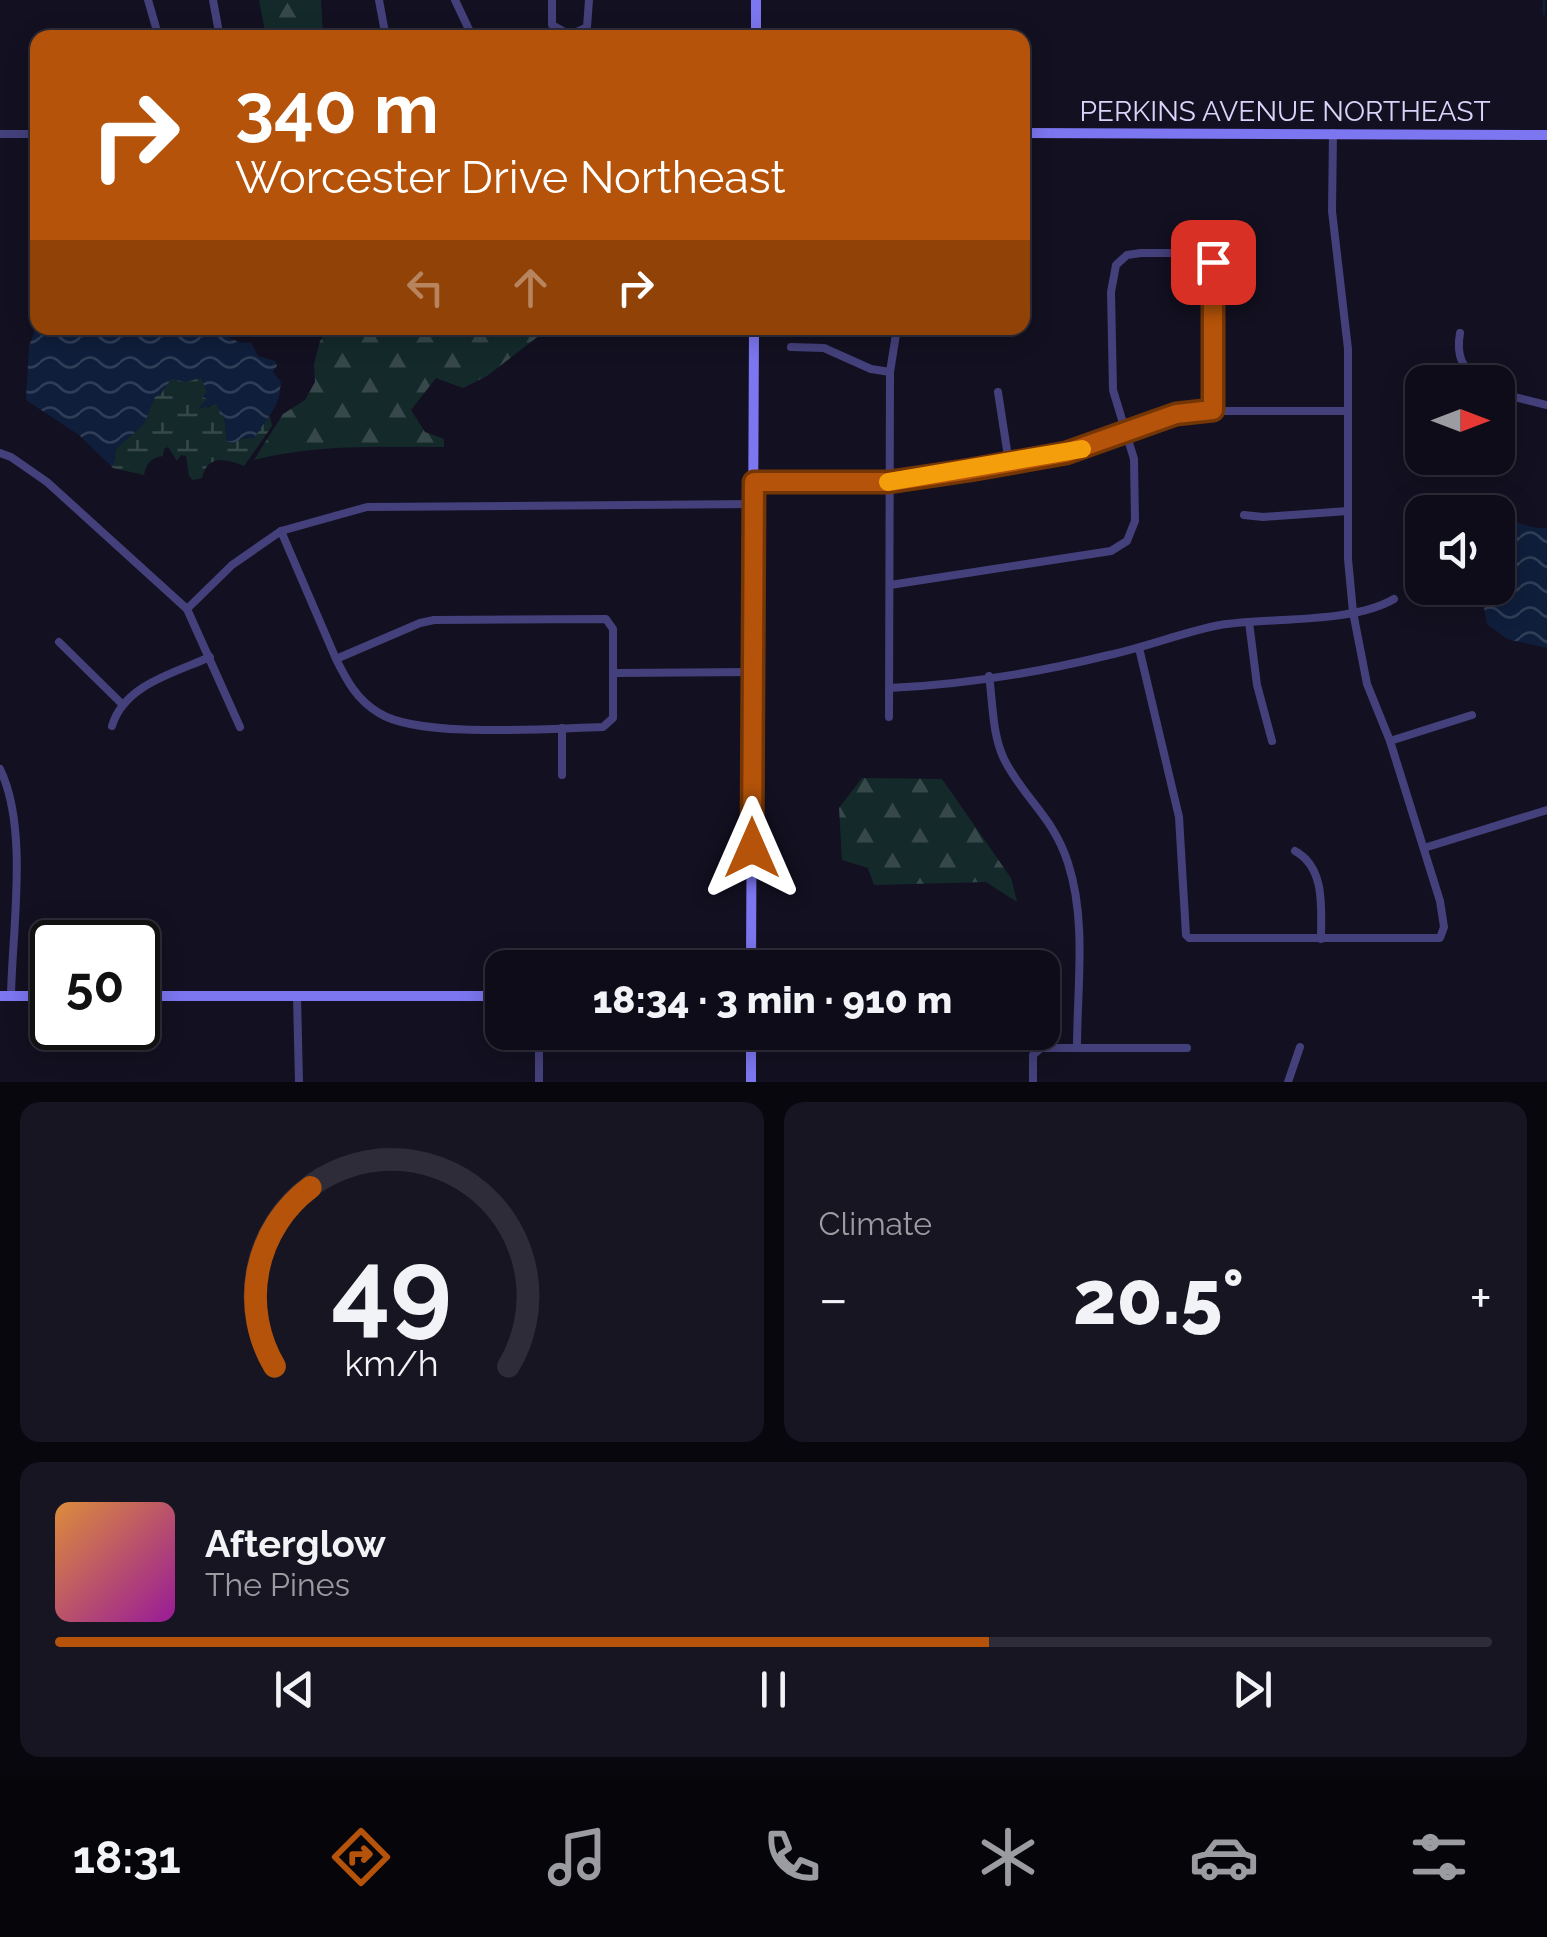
<!DOCTYPE html>
<meta charset="utf-8">
<style>
:root{--surface:#0e0c19;--page:#171522;--text:#f1f3f6;--muted:#9b9ba2;--line:#2e2c38;--accent:#b45309}
body{margin:0;font-family:Raleway,sans-serif;background:var(--page);color:var(--text);height:100vh;display:flex;flex-direction:column;font-size:38px;white-space:nowrap}
*{box-sizing:border-box;margin:0}
p{font-size:32px;color:var(--muted)}
.icon{flex:none;width:55px;height:55px;fill:none;stroke:currentColor;stroke-width:2;stroke-linecap:round;stroke-linejoin:round}
.map{position:relative;height:1082px;overflow:hidden}
.sheet{display:flex;flex-direction:column;gap:20px;padding:20px;background:#08070e;flex:1}
.sheet>*{flex:none}
.banner{position:absolute;left:30px;top:30px;width:1000px;height:305px;border-radius:20px;box-shadow:0 5px 25px #0003,0 0 0 2px var(--line);background:#b45309;color:#fff;overflow:hidden}
.needle{width:65px;rotate:90deg}
.fabs{position:absolute;left:1405px;top:365px;display:grid;gap:20px}
.fabs a{display:grid;place-items:center;width:110px;height:110px;border-radius:20px;background:var(--surface);box-shadow:0 5px 25px #0003,0 0 0 2px var(--line);font-size:50px}
.speed{position:absolute;left:30px;top:920px;display:flex;gap:20px;font-size:50px;font-weight:700;text-align:center}
.speed>*{display:grid;place-content:center;width:130px;height:130px;border-radius:50%;background:var(--surface);box-shadow:0 5px 25px #0003,0 0 0 2px var(--line);line-height:1}
.speed .limit{border:5px solid #111;border-radius:15px;background:#fff;color:#111}
.pin{position:absolute;display:grid;place-items:center;width:85px;height:85px;color:#fff;margin:-42px;border-radius:20px;box-shadow:0 5px 15px #0006}
.me{position:absolute;width:110px;margin:-55px;rotate:0deg;stroke-linejoin:round;filter:drop-shadow(0 0 8px #0008)}
.turn{display:flex;align-items:center;gap:35px;height:210px;padding:0 40px;font-size:45px}
.turn .icon{width:130px;height:130px;stroke-width:2.5}
.turn b{display:block;font-size:70px;line-height:85px}
.lanes{display:flex;align-items:center;height:95px;padding:0 40px;background:#0003;justify-content:center;gap:50px;direction:ltr}
.lanes .off{opacity:.35}
.big{font-size:75px;font-weight:800;line-height:1.1}
.sheet .tile{flex:1;display:flex;flex-direction:column;justify-content:center;gap:15px;min-width:0;padding:0 35px;border-radius:20px;background:var(--page)}
.sheet .dial{align-items:center;gap:0}
.dial svg{height:260px;overflow:visible;fill:none;stroke:var(--line);stroke-width:7;stroke-linecap:round;text-anchor:middle}
.dial text{fill:var(--text);stroke:none}
.song{display:flex;align-items:center;gap:30px}
.cover{width:120px;height:120px;border-radius:15px;background:linear-gradient(135deg,hsl(30 70% 55%),hsl(300 70% 35%))}
.played{height:10px;border-radius:5px;background:linear-gradient(90deg,var(--accent) 65%,var(--line) 65%)}
.keys{display:flex;justify-content:space-around;direction:ltr}
.heat{display:flex;justify-content:space-between;align-items:center;font-size:55px;direction:ltr}
.sheet .tiles{flex:1;display:grid;gap:20px;grid-template-columns:1fr 1fr}
.tile:last-child{grid-column:span 2}
.trip{position:absolute;left:485px;top:950px;width:575px;height:100px;border-radius:20px;background:var(--surface);box-shadow:0 5px 25px #0003,0 0 0 2px var(--line);font-weight:800;line-height:100px;text-align:center}
.menu{display:flex;height:160px;justify-content:space-around;align-items:center;background:#06050a;color:var(--muted)}
.menu .icon{width:70px;height:70px}
.menu .on{color:var(--accent)}
.menu b{font-size:45px;color:var(--text)}
.map>svg:first-child{display:block}
.forest{fill:url(#forest-firs)}
.wetland{fill:url(#wetland-marsh)}
.water{fill:url(#water-waves)}
.lines{fill:none;stroke-linecap:round;stroke-linejoin:round}
.stream{stroke:#0f1e3b;stroke-width:2.5}
.street{stroke:#44407b;stroke-width:8}
.secondary{stroke:#7c76f0;stroke-width:10}
.route-casing{stroke:#753606;stroke-width:25}
.route{stroke:#b45309;stroke-width:18}
.slow{stroke:#f59e0b;stroke-width:18}
.labels{text-anchor:middle;dominant-baseline:central;stroke-width:10;stroke-linejoin:round;paint-order:stroke}
.street-label{font-size:28px;fill:#dad4fa;stroke:#131021}
</style>
<div class="map">
<svg width="1547" height="1082" viewBox="0 0 1547 1082">
<defs>
<pattern id="forest-firs" width="22" height="20" patternUnits="userSpaceOnUse" patternTransform="scale(2.5)"><rect width="22" height="20" fill="#142a2a"/><path d="M5 1l3.5 6h-7zM16 11l3.5 6h-7z" fill="#36484a"/></pattern>
<pattern id="wetland-marsh" width="20" height="14" patternUnits="userSpaceOnUse" patternTransform="scale(2.5)"><rect width="20" height="14" fill="#142a2a"/><path d="M1 5h8M5 5V1M11 12h8M15 12V8" fill="none" stroke="#36484a"/></pattern>
<pattern id="water-waves" width="16" height="10" patternUnits="userSpaceOnUse" patternTransform="scale(2.5)"><rect width="16" height="10" fill="#0f1e3b"/><path d="M0 5q4-4 8 0t8 0" fill="none" stroke="#313e58"/></pattern>
</defs>
<rect width="100%" height="100%" fill="#131021"/>
<g class="forest">
<polygon points="259,0 321,0 323,37 266,37"/>
<path d="M330 328H549L487 376 463 388 436 378 411 410 425 432 444 439V447C380 447 316 444 254 460L283 414 305 400 315 382 314 364 320 341Z"/>
<polygon points="862,778 942,779 1011,878 1017,902 986,882 874,885 868,868 842,860 839,808"/>
</g>
<path class="wetland" d="M201 377 207 392V408L216 403 224 416 227 441 252 437 270 416 272 426 244 466C225 458 207 455 202 478L193 480 189 476 186 456 181 455 177 461 168 447 164 449 163 456C150 458 147 463 144 475L113 468 116 449 136 430 155 396 171 378 187 380Z"/>
<g class="water">
<path d="M37 325 209 328C223 332 237 346 251 342L258 356 275 361 277 366 273 372 281 382C280 388 280 394 278 400 274 412 261 426 254 439L246 437C239 440 236 445 227 441L224 416 219 414 220 410 216 404 198 409 207 399 202 397 207 392 201 378 186 382 171 379 161 394 155 397 144 424 116 449 113 468 79 435 26 400 29 346Z"/>
<path d="M1476 502C1502 509 1517 530 1547 528V648L1507 639 1487 624 1480 588H1498V512H1456Z"/>
</g>
<g class="lines">
<polyline class="stream" points="1544,0 1544,14"/>
<g class="street">
<polyline points="148,0 159,38"/>
<polyline points="213,0 220,38"/>
<polyline points="379,0 386,38"/>
<polyline points="455,0 473,38"/>
<polyline points="552,0 552,25 570,35 587,27 589,0"/>
<polyline points="0,134 38,134"/>
<path d="M1460 333C1456 356 1462 367 1479 382"/>
<polyline points="791,347 824,348 871,369 890,372"/>
<polyline points="998,392 1009,463"/>
<polyline points="1498,393 1547,405"/>
<polyline points="0,453 11,457 47,482 187,609 240,727"/>
<polyline points="754,482 889,482 970,470 1083,449 1166,417 1189,411 1348,411"/>
<polyline points="1244,515 1263,517 1348,511"/>
<path d="M281 531 336 659C347 681 357 700 379 713 420 739 551 728 603 727L613 718V629L606 619 434 620 420 623 336 659"/>
<polyline points="890,585 1111,551 1127,541 1135,521 1134,459 1113,390 1111,292 1116,265 1127,255 1141,253 1197,253 1212,258 1213,410"/>
<polyline points="187,609 232,565 281,531 367,507 754,504"/>
<polyline points="1249,622 1257,685 1272,741"/>
<polyline points="59,642 122,704"/>
<polyline points="1139,648 1179,817 1186,935 1189,938 1440,938 1444,927 1440,901 1390,741 1367,684 1353,612 1348,559 1348,349 1332,211 1333,133"/>
<polyline points="614,673 753,672"/>
<path d="M989 676C993 703 992 734 1004 759 1024 799 1053 816 1068 863 1087 921 1077 988 1077 1047"/>
<path d="M889 688C960 685 1040 672 1109 655 1147 647 1183 632 1220 625 1271 617 1351 624 1394 599"/>
<polyline points="889,717 890,372 897,328"/>
<path d="M112 726C124 685 174 673 210 657"/>
<polyline points="1390,741 1472,715"/>
<path d="M0 769C29 829 12 930 11 996"/>
<polyline points="562,775 562,728"/>
<polyline points="1424,848 1547,810"/>
<path d="M1295 851C1326 868 1321 909 1321 939"/>
<polyline points="297,996 299,1082"/>
<polyline points="539,1032 539,1082"/>
<polyline points="1033,1082 1033,1055 1041,1048 1187,1048"/>
<polyline points="1288,1082 1300,1047"/>
</g>
<g class="secondary">
<polyline points="756,38 756,0"/>
<polyline points="1022,133 1547,135"/>
<polyline points="751,968 754,328"/>
<polyline points="0,996 52,996"/>
<polyline points="138,996 502,996"/>
<polyline points="751,1082 751,1032"/>
</g>
</g>
<g class="lines">
<g class="route-casing">
<polyline id="route" points="752,848 754,482 889,482 970,470 1066,453 1176,414 1213,410 1213,262"/>
</g>
<use href="#route" class="route"/>
<polyline class="slow" points="888,482 1082,449"/>
</g>
<g class="labels">
<g class="street-label">
<text x="1285" y="111">PERKINS AVENUE NORTHEAST</text>
</g>
</g>
</svg>
<div class="fabs">
<a><svg class="needle" viewBox="-14 -14 28 28"><path d="M0-13l5 13h-10z" fill="#e53935"/><path d="M0 13l5-13h-10z" fill="#9b9ba2"/></svg></a>
<a><svg class="icon" aria-label="sound" viewBox="0 0 24 24"><path d="M4 9h4l5-4v14l-5-4H4zM17 9q2 3 0 6"/></svg></a>
</div>
<div class="speed"><div class="limit">50</div></div>
<div class="pin" style="left:1213px;top:262px;background:#d93025"><svg class="icon" aria-label="arrive" viewBox="0 0 24 24"><path d="M6 21V4h12l-3 4 3 4H6"/></svg></div>
<svg class="me" style="left:752px;top:848px" viewBox="-20 -20 40 40"><path d="M0-17L14 15 0 8-14 15z" fill="#b45309" stroke="#fff" stroke-width="4"/></svg>
<div class="trip">18:34 · 3 min · 910 m</div>
<div class="banner">
<div class="turn"><svg class="icon" aria-label="right" viewBox="0 0 24 24"><path d="M7 20v-9h11M14 6l5 5-5 5"/></svg><div><b>340 m</b>Worcester Drive Northeast</div></div>
<div class="lanes"><svg class="icon off" aria-label="left" viewBox="0 0 24 24"><path d="M17 20v-9H6M10 6l-5 5 5 5"/></svg><svg class="icon off" aria-label="ahead" viewBox="0 0 24 24"><path d="M12 20V5M6 11l6-6 6 6"/></svg><svg class="icon" aria-label="right" viewBox="0 0 24 24"><path d="M7 20v-9h11M14 6l5 5-5 5"/></svg></div>
</div>
</div>
<section class="sheet">
<div class="tiles">
<div class="tile dial"><svg viewBox="0 0 100 80">
<path d="M14 69A42 42 0 1 1 86 69"/>
<path d="M14 69A42 42 0 0 1 25 14" stroke="#b45309"/>
<text x="50" y="56" font-size="32" font-weight="700">49</text>
<text x="50" y="72" font-size="11">km/h</text>
</svg></div>
<div class="tile"><p>Climate</p>
<div class="heat"><a>−</a><b class="big">20.5°</b><a>+</a></div>
</div>
<div class="tile">
<div class="song"><i class="cover"></i><div><b>Afterglow</b><p>The Pines</p></div></div>
<div class="played"></div>
<div class="keys"><svg class="icon" aria-label="previous" viewBox="0 0 24 24"><path d="M18 5L8 12l10 7zM5 5v14"/></svg><svg class="icon" aria-label="pause" viewBox="0 0 24 24"><path d="M8 5v14M16 5v14"/></svg><svg class="icon" aria-label="next" viewBox="0 0 24 24"><path d="M6 5l10 7-10 7zM19 5v14"/></svg></div>
</div>
</div>
</section>
<nav class="menu">
<b>18:31</b>
<svg class="icon on" aria-label="directions" viewBox="0 0 24 24"><path d="M12 3l9 9-9 9-9-9zM9 14v-3h6M13 9l2 2-2 2"/></svg>
<svg class="icon" aria-label="music" viewBox="0 0 24 24"><path d="M9 18V5l10-2v13"/><circle cx="6" cy="18" r="3"/><circle cx="16" cy="16" r="3"/></svg>
<svg class="icon" aria-label="phone" viewBox="0 0 24 24"><path d="M5 4h4l2 5-3 2q2 4 5 5l2-3 5 2v4C11 20 4 13 5 4z"/></svg>
<svg class="icon" aria-label="climate" viewBox="0 0 24 24"><path d="M12 3v18M4 7l16 10M4 17L20 7"/></svg>
<svg class="icon" aria-label="car" viewBox="0 0 24 24"><path d="M5 17H2v-5l4-1 3-4h7l3 4 3 1v5h-3M9 17h6M6 11h13"/><circle cx="7" cy="17" r="2"/><circle cx="17" cy="17" r="2"/></svg>
<svg class="icon" aria-label="filters" viewBox="0 0 24 24"><path d="M4 7h16M4 17h16"/><circle cx="9" cy="7" r="2"/><circle cx="15" cy="17" r="2"/></svg>
</nav>
